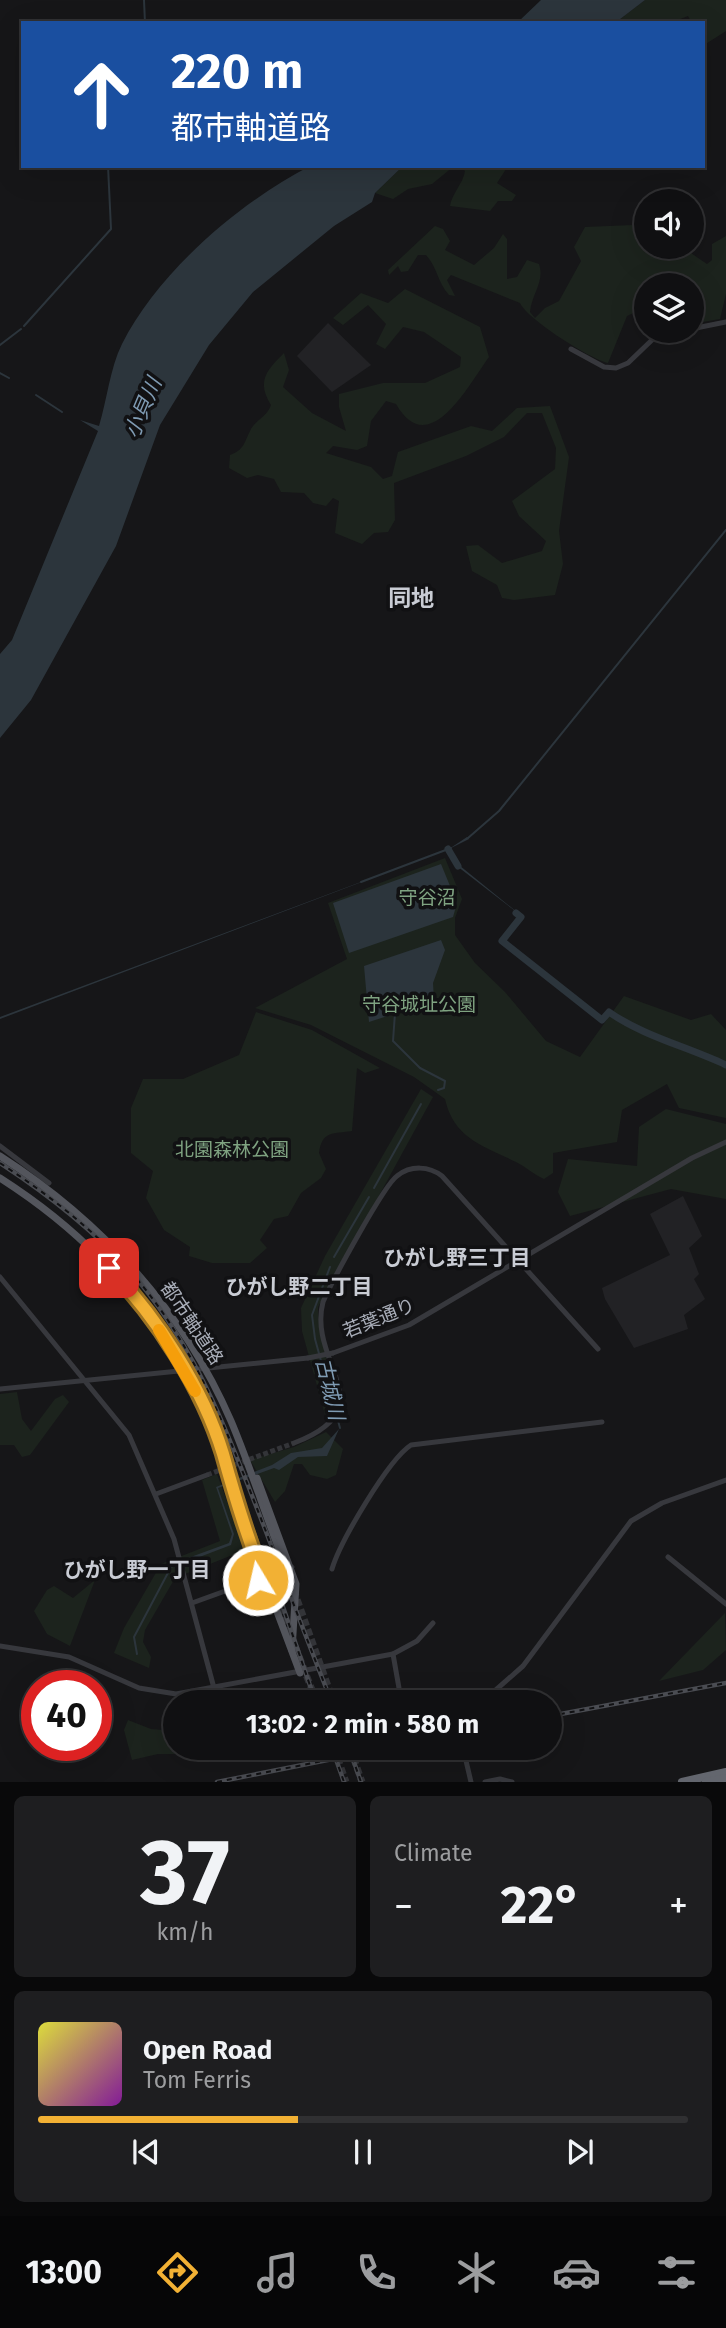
<!DOCTYPE html>
<meta charset="utf-8">
<style>
:root{--surface:#101012;--page:#1e1e20;--text:#f1f3f6;--muted:#9c9d9f;--line:#303032;--accent:#f2b134}
body{margin:0;font-family:"Fira Sans","Noto Sans JP",sans-serif;background:var(--page);color:var(--text);height:100vh;display:flex;flex-direction:column;font-size:26px;white-space:nowrap}
*{box-sizing:border-box;margin:0}
p{font-size:23px;color:var(--muted)}
.icon{flex:none;width:38px;height:38px;fill:none;stroke:currentColor;stroke-width:2;stroke-linecap:round;stroke-linejoin:round}
.map{position:relative;height:1782px;overflow:hidden}
.details{display:flex;flex-direction:column;gap:14px;padding:14px;background:#09090a;flex:1}
.details>*{flex:none}
.hud{position:absolute;left:21px;top:21px;width:684px;height:147px;border-radius:0px;box-shadow:0 7px 28px #0002,0 0 0 2px var(--line);background:#1a4fa0;color:#fff;overflow:hidden}
.controls{position:absolute;left:634px;top:189px;display:grid;gap:14px}
.controls a{display:grid;place-items:center;width:70px;height:70px;border-radius:50%;background:var(--surface);box-shadow:0 7px 28px #0002,0 0 0 2px var(--line);font-size:35px}
.speed{position:absolute;left:21px;top:1670px;display:flex;gap:14px;font-size:35px;font-weight:700;text-align:center}
.speed>*{display:grid;place-content:center;width:91px;height:91px;border-radius:50%;background:var(--surface);box-shadow:0 7px 28px #0002,0 0 0 2px var(--line);line-height:1}
.speed .limit{border:10px solid #d22;background:#fff;color:#111}
.pin{position:absolute;display:grid;place-items:center;width:60px;height:60px;color:#fff;margin:-30px;border-radius:14px;box-shadow:0 4px 10px #0006}
.me{position:absolute;width:77px;margin:-38px;rotate:351deg;stroke-linejoin:round;filter:drop-shadow(0 0 5px #0008)}
.turn{display:flex;align-items:center;gap:24px;height:147px;padding:0 35px;font-size:32px}
.turn .icon{width:91px;height:91px;stroke-width:2.5}
.turn b{display:block;font-size:49px;line-height:60px}
.big{font-size:52px;font-weight:700;line-height:1.1}
.details .widget{flex:1;display:flex;flex-direction:column;justify-content:center;gap:10px;min-width:0;padding:0 24px;border-radius:10px;background:var(--page)}
.details .dial{align-items:center;gap:0}
.dial b{font-size:91px;line-height:1}
.song{display:flex;align-items:center;gap:21px}
.cover{width:84px;height:84px;border-radius:10px;background:linear-gradient(135deg,hsl(60 70% 55%),hsl(290 70% 35%))}
.played{height:7px;border-radius:4px;background:linear-gradient(90deg,var(--accent) 40%,var(--line) 40%)}
.keys{display:flex;justify-content:space-around;direction:ltr}
.heat{display:flex;justify-content:space-between;align-items:center;font-size:38px;direction:ltr}
.details .tiles{flex:1;display:grid;gap:14px;grid-template-columns:1fr 1fr}
.widget:last-child{grid-column:span 2}
.trip{position:absolute;left:163px;top:1690px;width:399px;height:70px;border-radius:35px;background:var(--surface);box-shadow:0 7px 28px #0002,0 0 0 2px var(--line);font-weight:700;line-height:70px;text-align:center}
.tab-bar{display:flex;height:112px;justify-content:space-around;align-items:center;background:#060607;color:var(--muted)}
.tab-bar .icon{width:49px;height:49px}
.tab-bar .on{color:var(--accent)}
.tab-bar b{font-size:32px;color:var(--text)}
.map>svg:first-child{display:block}
.built{fill:#222225}
.green{fill:#1c231d}
.water{fill:#2c353c}
.lines{fill:none;stroke-linecap:round;stroke-linejoin:round}
.stream{stroke:#2c353c;stroke-width:2}
.river{stroke:#2c353c;stroke-width:7}
.minor-tunnel{stroke:#333438;stroke-width:5;stroke-dasharray:5 2.5;stroke-linecap:butt}
.major-tunnel{stroke:#333438;stroke-width:7;stroke-dasharray:7 3.5;stroke-linecap:butt}
.minor{stroke:#37383d;stroke-width:5}
.major{stroke:#53555c;stroke-width:7}
.highway{stroke:#63666e;stroke-width:8}
.rail-casing{stroke:#4a4c52;stroke-width:4.5}
.rail{stroke:#111113;stroke-width:2;stroke-dasharray:5;stroke-linecap:butt}
.minor-bridge{stroke:#37383d;stroke-width:5}
.route-casing{stroke:#9d7322;stroke-width:18}
.route{stroke:#f2b134;stroke-width:12}
.slow{stroke:#f59e0b;stroke-width:12}
.labels{text-anchor:middle;dominant-baseline:central;stroke-width:7;stroke-linejoin:round;paint-order:stroke}
.park-label{font-size:19px;fill:#7fa381;stroke:#111113}
.street-label{font-size:19px;fill:#a8adb8;stroke:#111113}
.water-label{font-size:21px;font-style:italic;fill:#7f9bb3;stroke:#111113}
.neighbourhood-label{font-size:21px;font-weight:bold;fill:#c9ccd4;stroke:#111113}
.quarter-label{font-size:23px;font-weight:bold;fill:#c9ccd4;stroke:#111113}
</style>
<div class="map">
<svg width="726" height="1782" viewBox="0 0 726 1782">
<rect width="100%" height="100%" fill="#161618"/>
<g class="built">
<polygon points="328,323 371,365 332,392 297,356"/>
<polygon points="683,1196 702,1236 689,1248 699,1274 694,1279 705,1299 684,1315 688,1329 634,1348 605,1299 602,1288 670,1255 650,1214"/>
</g>
<g class="green">
<polygon points="645,0 726,0 726,31 704,45 704,23 692,23 688,16 670,23 615,23"/>
<polygon points="403,166 454,166 432,184 408,189 393,199 375,193"/>
<path d="M460 166H508L497 183 516 195 512 201H498L490 211 450 206C452 193 463 184 465 171Z"/>
<path d="M646 213V247H682L707 264 712 260V244L726 236V294L720 319 691 324V285H646V307L627 316 608 363C590 359 527 319 520 303L451 275 447 280 455 296 449 295C437 282 438 268 426 255H418L408 271 401 272 398 266 389 275 388 270 435 226 443 229 450 241 445 250 474 265 494 248 503 234 507 239V279L517 277 527 260 539 264C545 282 532 293 530 312L535 318 545 308 559 301 581 261 574 247 585 227 633 225Z"/>
<path d="M405 289 480 327 489 357C469 384 429 462 396 404L386 401 371 421 367 446 357 450 333 446 326 453 371 467 383 479 392 476 398 452 471 426 492 431 517 408 550 406 569 457 559 531 563 564 555 595 514 600 502 598 497 585 472 571 466 546 478 545 502 563 542 551 546 541 519 516 512 501 555 469 556 448 542 413H527L504 437 466 456 394 483 395 520 388 532 374 533 362 544 335 533 339 501 333 498 326 506 313 503 304 493 281 492 274 479 258 475 247 478 229 468 230 455C244 450 244 443 250 431 255 420 267 417 271 405 256 381 267 370 284 353L289 370 283 387 312 413 346 431 339 407V394L383 383H425L460 367 461 357 424 332 403 327 385 349 376 344 386 324 368 305 343 325 333 318 361 293 388 303Z"/>
<path d="M445 858 462 899 455 918V935L475 963 505 992 546 1041 580 1057 624 996 691 1020 711 1014 726 1030V1118L679 1108 667 1084 622 1110 617 1142 553 1153V1173L544 1179C533 1174 526 1167 516 1162 484 1146 454 1139 445 1099L414 1077 311 1025 255 1008 347 959 328 903Z"/>
<path d="M256 1012 312 1030 380 1068 365 1073 357 1068 352 1131C334 1134 322 1130 319 1153L326 1169 321 1178 301 1193 288 1216 274 1219 260 1240 267 1248 250 1263H212L189 1256 190 1247 164 1230 146 1198 153 1171 131 1153V1108L143 1079H183L239 1055Z"/>
<path d="M421 1089 433 1097 318 1307C317 1340 348 1396 327 1422L302 1331 301 1308 325 1256Z"/>
<polygon points="666,1109 726,1124 726,1199 671,1189 570,1216 558,1192 568,1159 637,1166 639,1127"/>
<polygon points="17,1392 22,1419 31,1431 55,1399 63,1395 69,1402 30,1455 22,1457 14,1445 0,1445 0,1394"/>
<polygon points="326,1432 343,1449 336,1475 327,1479 310,1475 302,1464 294,1464 285,1491 275,1502 250,1460 294,1447"/>
<polygon points="217,1474 245,1550 175,1578 145,1630 143,1642 151,1657 149,1668 114,1653 124,1628 161,1564 220,1541 202,1480"/>
<polygon points="95,1580 70,1646 47,1634 34,1611 47,1590 54,1586 73,1598"/>
<polygon points="725,1613 726,1650 703,1670 659,1681"/>
<polygon points="128,1720 151,1729 175,1731 175,1748 188,1748 188,1754 158,1754 132,1760 124,1730"/>
</g>
<g class="water">
<polygon points="541,0 645,0 615,23 517,23"/>
<path d="M310 166H403L375 193 372 202 334 226 253 292 209 345 160 425 116 546 31 700 0 738V654L12 640 98 431 80 420 99 426C107 400 110 368 122 344 158 272 240 202 310 166Z"/>
<polygon points="467,837 469,839 449,849 454,861 523,917 453,863 449,849 0,1019 0,1017 449,849"/>
<polygon points="441,864 457,903 453,917 349,953 333,903"/>
<polygon points="441,940 445,950 433,983 434,1001 369,1022 364,966"/>
<polygon points="339,1429 327,1456 298,1457 279,1470 274,1468 218,1488 234,1534 231,1545 168,1569 177,1562 229,1543 232,1534 216,1487 272,1465 291,1453 322,1448"/>
</g>
<g class="lines">
<g class="stream">
<polyline points="144,0 145,23"/>
<polyline points="24,326 111,229 108,166"/>
<polyline points="0,345 21,329"/>
<polyline points="0,373 9,378"/>
<polyline points="36,395 62,412"/>
<polyline points="468,838 499,811 726,530"/>
<polyline points="361,882 451,848"/>
<polyline points="395,1013 393,1041 420,1068 445,1081 444,1088 438,1090"/>
<polyline points="374,1188 421,1104"/>
<polyline points="334,1257 369,1197"/>
<polyline points="330,1267 312,1315 315,1339 334,1408"/>
<polyline points="337,1417 340,1428"/>
<polyline points="137,1654 134,1637 170,1569"/>
</g>
<g class="river">
<polyline points="448,849 458,866"/>
<path d="M516 913 521 917 502 941 602 1020 609 1012C643 1036 688 1047 726 1065"/>
</g>
<polyline class="minor-tunnel" points="207,1475 294,1443"/>
<g class="major-tunnel">
<polyline points="283,1560 334,1703"/>
<polyline points="265,1568 317,1703"/>
<polyline points="334,1748 346,1782"/>
<polyline points="350,1748 362,1782"/>
</g>
<g class="minor">
<polyline points="691,329 726,322"/>
<polyline points="571,349 604,367 616,368 628,363 653,339 685,331"/>
<polyline points="0,1146 49,1183"/>
<polyline points="0,1277 129,1435 174,1539 218,1703"/>
<polyline points="333,1353 409,1325 692,1158 726,1142"/>
<polyline points="0,1389 308,1358"/>
<path d="M294 1443C387 1408 307 1363 323 1302 331 1283 384 1185 397 1176 411 1165 429 1166 442 1176L598 1349"/>
<polyline points="156,1494 207,1475"/>
<polyline points="668,1557 726,1604"/>
<path d="M332 1569C340 1542 388 1460 411 1445L602 1422"/>
<polyline points="192,1603 292,1567"/>
<polyline points="0,1646 69,1657 139,1688 176,1694 393,1654 417,1641 433,1623"/>
<polyline points="393,1703 399,1688 393,1654"/>
<polyline points="481,1703 523,1666 631,1521 662,1503 726,1480"/>
<polyline points="463,1748 471,1782"/>
<polyline points="485,1782 500,1779 512,1782"/>
</g>
<g class="major">
<path d="M0 1156C101 1221 183 1310 231 1421 250 1466 265 1514 283 1560"/>
<path d="M0 1178C158 1279 205 1400 265 1568"/>
<polyline points="257,1478 296,1584 292,1650"/>
<polyline points="228,1481 300,1673"/>
</g>
<g class="highway">
<polyline points="682,1782 726,1772"/>
<polyline points="706,1782 726,1778"/>
</g>
<g class="rail-casing">
<g id="rail">
<path d="M0 1163C52 1197 101 1235 141 1284 201 1357 231 1442 265 1529 287 1587 309 1645 332 1703"/>
<polyline points="282,1604 316,1703"/>
<polyline points="550,1716 726,1683"/>
<polyline points="332,1748 344,1782"/>
<polyline points="349,1748 361,1782"/>
<polyline points="217,1782 388,1748"/>
</g>
</g>
<use href="#rail" class="rail"/>
<polyline class="minor-bridge" points="308,1358 333,1353"/>
</g>
<g class="lines">
<g class="route-casing">
<path id="route" d="M109 1268C157 1317 203 1388 223 1454 234 1494 246 1533 261 1572L263 1578 258 1580"/>
</g>
<use href="#route" class="route"/>
<polyline class="slow" points="159,1330 195,1391"/>
</g>
<g class="labels">
<g class="park-label">
<text x="427" y="897">守谷沼</text>
<text x="419" y="1004">守谷城址公園</text>
<text x="232" y="1149">北園森林公園</text>
</g>
<g class="street-label">
<text transform="translate(379 1318) rotate(-22)">若葉通り</text>
<text transform="translate(192 1323) rotate(56)">都市軸道路</text>
</g>
<g class="water-label">
<text transform="translate(143 408) rotate(-67)">小貝川</text>
<text transform="translate(330 1389) rotate(77)">古城川</text>
</g>
<g class="neighbourhood-label">
<text x="457" y="1258">ひがし野三丁目</text>
<text x="299" y="1287">ひがし野二丁目</text>
<text x="137" y="1570">ひがし野一丁目</text>
</g>
<g class="quarter-label">
<text x="411" y="598">同地</text>
</g>
</g>
</svg>
<div class="controls">
<a><svg class="icon" aria-label="sound" viewBox="0 0 24 24"><path d="M4 9h4l5-4v14l-5-4H4zM17 9q2 3 0 6"/></svg></a>
<a><svg class="icon" aria-label="layers" viewBox="0 0 24 24"><path d="M12 4l9 5-9 5-9-5zM3 14l9 5 9-5"/></svg></a>
</div>
<div class="speed"><div class="limit">40</div></div>
<div class="pin" style="left:109px;top:1268px;background:#d93025"><svg class="icon" aria-label="arrive" viewBox="0 0 24 24"><path d="M6 21V4h12l-3 4 3 4H6"/></svg></div>
<svg class="me" style="left:258px;top:1580px" viewBox="-20 -20 40 40"><circle r="17" fill="#f2b134" stroke="#fff" stroke-width="3"/><path d="M0-11L8 9 0 5-8 9z" fill="#fff"/></svg>
<div class="trip">13:02 · 2 min · 580 m</div>
<div class="hud">
<div class="turn"><svg class="icon" aria-label="ahead" viewBox="0 0 24 24"><path d="M12 20V5M6 11l6-6 6 6"/></svg><div><b>220 m</b>都市軸道路</div></div>
</div>
</div>
<section class="details">
<div class="tiles">
<div class="widget dial"><b>37</b><p>km/h</p></div>
<div class="widget"><p>Climate</p>
<div class="heat"><a>−</a><b class="big">22°</b><a>+</a></div>
</div>
<div class="widget">
<div class="song"><i class="cover"></i><div><b>Open Road</b><p>Tom Ferris</p></div></div>
<div class="played"></div>
<div class="keys"><svg class="icon" aria-label="previous" viewBox="0 0 24 24"><path d="M18 5L8 12l10 7zM5 5v14"/></svg><svg class="icon" aria-label="pause" viewBox="0 0 24 24"><path d="M8 5v14M16 5v14"/></svg><svg class="icon" aria-label="next" viewBox="0 0 24 24"><path d="M6 5l10 7-10 7zM19 5v14"/></svg></div>
</div>
</div>
</section>
<nav class="tab-bar">
<b>13:00</b>
<svg class="icon on" aria-label="directions" viewBox="0 0 24 24"><path d="M12 3l9 9-9 9-9-9zM9 14v-3h6M13 9l2 2-2 2"/></svg>
<svg class="icon" aria-label="music" viewBox="0 0 24 24"><path d="M9 18V5l10-2v13"/><circle cx="6" cy="18" r="3"/><circle cx="16" cy="16" r="3"/></svg>
<svg class="icon" aria-label="phone" viewBox="0 0 24 24"><path d="M5 4h4l2 5-3 2q2 4 5 5l2-3 5 2v4C11 20 4 13 5 4z"/></svg>
<svg class="icon" aria-label="climate" viewBox="0 0 24 24"><path d="M12 3v18M4 7l16 10M4 17L20 7"/></svg>
<svg class="icon" aria-label="car" viewBox="0 0 24 24"><path d="M5 17H2v-5l4-1 3-4h7l3 4 3 1v5h-3M9 17h6M6 11h13"/><circle cx="7" cy="17" r="2"/><circle cx="17" cy="17" r="2"/></svg>
<svg class="icon" aria-label="filters" viewBox="0 0 24 24"><path d="M4 7h16M4 17h16"/><circle cx="9" cy="7" r="2"/><circle cx="15" cy="17" r="2"/></svg>
</nav>
